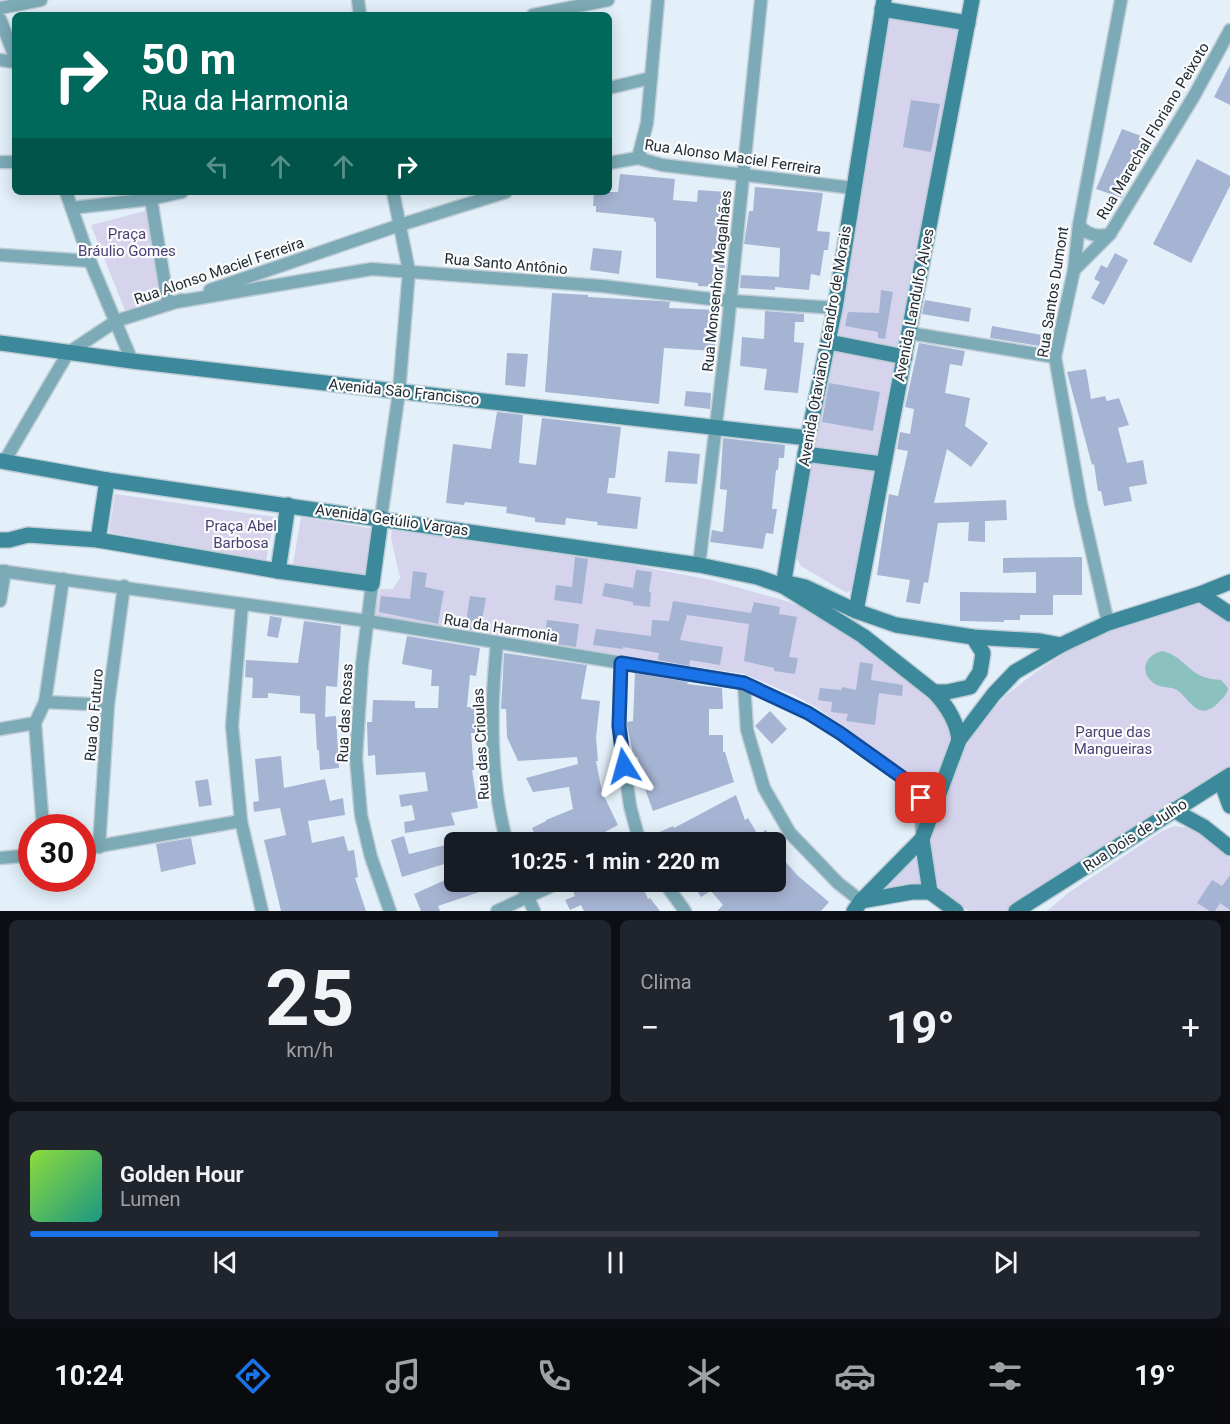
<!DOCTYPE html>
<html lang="pt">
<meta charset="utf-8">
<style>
:root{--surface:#171b24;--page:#20242c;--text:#f1f3f6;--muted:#9ea1a6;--line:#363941;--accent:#1a73e8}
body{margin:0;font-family:Roboto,sans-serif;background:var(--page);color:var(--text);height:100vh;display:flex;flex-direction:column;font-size:22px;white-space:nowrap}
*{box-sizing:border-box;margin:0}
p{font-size:20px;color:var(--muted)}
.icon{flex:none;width:33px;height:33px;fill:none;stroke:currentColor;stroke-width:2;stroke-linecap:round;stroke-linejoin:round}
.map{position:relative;height:911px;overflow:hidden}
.panel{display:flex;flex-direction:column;gap:9px;padding:9px;background:#0d0f14;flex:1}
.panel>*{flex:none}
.guide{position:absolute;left:12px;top:12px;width:600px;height:183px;border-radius:9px;box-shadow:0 3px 15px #0003;background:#00695c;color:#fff;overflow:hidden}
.speed{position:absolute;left:18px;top:814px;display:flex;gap:12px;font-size:30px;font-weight:700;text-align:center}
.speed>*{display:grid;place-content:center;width:78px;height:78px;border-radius:50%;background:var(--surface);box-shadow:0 3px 15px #0003;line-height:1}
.speed .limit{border:9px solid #d22;background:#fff;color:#111}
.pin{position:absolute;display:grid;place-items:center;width:51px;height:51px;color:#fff;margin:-26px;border-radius:12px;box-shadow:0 3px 9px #0006}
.me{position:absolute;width:66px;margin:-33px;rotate:352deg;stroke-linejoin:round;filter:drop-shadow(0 0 4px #0008)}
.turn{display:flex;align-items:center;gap:21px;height:126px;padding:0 30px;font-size:27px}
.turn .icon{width:78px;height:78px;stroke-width:2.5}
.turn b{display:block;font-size:42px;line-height:51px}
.lanes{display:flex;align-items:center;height:57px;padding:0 30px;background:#0003;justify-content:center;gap:30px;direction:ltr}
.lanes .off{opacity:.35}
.big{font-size:45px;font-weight:700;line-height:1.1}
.panel .widget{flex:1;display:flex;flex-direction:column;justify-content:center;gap:9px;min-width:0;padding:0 21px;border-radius:9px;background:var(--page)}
.panel .dial{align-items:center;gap:0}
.dial b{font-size:78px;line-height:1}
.song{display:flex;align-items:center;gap:18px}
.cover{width:72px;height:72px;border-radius:9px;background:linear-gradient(135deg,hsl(90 70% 55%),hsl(170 70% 35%))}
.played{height:6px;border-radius:3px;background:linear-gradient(90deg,var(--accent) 40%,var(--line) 40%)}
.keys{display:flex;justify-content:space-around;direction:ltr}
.heat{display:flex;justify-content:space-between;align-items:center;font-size:33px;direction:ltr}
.panel .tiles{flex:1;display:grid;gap:9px;grid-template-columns:1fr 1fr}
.widget:last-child{grid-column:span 2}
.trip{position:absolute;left:444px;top:832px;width:342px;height:60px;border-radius:9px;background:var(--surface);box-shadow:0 3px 15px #0003;font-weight:700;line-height:60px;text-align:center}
.tab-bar{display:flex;height:96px;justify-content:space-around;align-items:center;background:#090b0e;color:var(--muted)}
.tab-bar .icon{width:42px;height:42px}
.tab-bar .active{color:var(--accent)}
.tab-bar b{font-size:27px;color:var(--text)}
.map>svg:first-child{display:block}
.green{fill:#d6d3ed}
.water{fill:#8bc1be}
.building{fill:#a6b4d3}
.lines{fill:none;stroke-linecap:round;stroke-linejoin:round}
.street-casing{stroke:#c0cdd6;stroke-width:15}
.secondary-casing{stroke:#c0cdd6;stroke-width:18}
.street{stroke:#7caab6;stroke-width:12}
.secondary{stroke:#3c899b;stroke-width:15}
.route-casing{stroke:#114b97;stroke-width:15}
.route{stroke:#1a73e8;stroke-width:10}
.labels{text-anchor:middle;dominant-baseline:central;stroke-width:4.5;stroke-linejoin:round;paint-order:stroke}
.street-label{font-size:15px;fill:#212d36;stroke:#fbfbfb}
.park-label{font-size:15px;fill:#4a4075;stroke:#fbfbfb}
</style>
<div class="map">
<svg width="1230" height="911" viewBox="0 0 1230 911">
<rect width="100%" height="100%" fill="#e3f0f9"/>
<g class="green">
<polygon points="890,17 975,29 906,332 897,348 849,340 839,336 836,326"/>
<polygon points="149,210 160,299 126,313 91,225"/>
<polygon points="834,351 897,364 878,461 811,448"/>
<polygon points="811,461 876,472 853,588 847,593 801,566 796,557"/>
<polygon points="115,494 274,517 266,562 112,533 109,532"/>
<polygon points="301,517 374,529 367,576 293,564"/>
<polygon points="392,528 602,559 711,580 783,600 806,609 837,625 888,665 939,707 945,714 953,737 932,792 919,787 901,770 819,709 794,695 744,674 375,619 380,589 393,589 400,578 391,538"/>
<polygon points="1191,601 1230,611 1230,782 1173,821 1055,896 1026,911 969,911 959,905 940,891 923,842 924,885 906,885 877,890 901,866 968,743 986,717 1005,696 1036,672 1083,641"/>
<path d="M1174 826C1200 828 1212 842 1230 859V911H1047L1068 893 1162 831Z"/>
</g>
<path class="water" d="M1163 651C1188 658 1188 679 1221 680L1228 688C1227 695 1223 698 1218 703 1198 723 1189 698 1177 690 1170 686 1161 688 1155 684 1138 673 1145 654 1163 651Z"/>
<g class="building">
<polygon points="1230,65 1230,105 1214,97"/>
<polygon points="911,100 940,104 931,152 903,147"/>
<polygon points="1122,129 1147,138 1122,198 1096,189"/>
<polygon points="1197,159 1230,176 1230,186 1191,263 1153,244"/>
<polygon points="620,174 675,179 673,200 697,202 698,190 726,192 721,238 727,238 723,287 698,286 698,283 656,278 656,222 654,221 654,218 596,212 596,206 593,206 594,192 618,192"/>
<polygon points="755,187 823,193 817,231 830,232 828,250 824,250 820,276 811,274 809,290 775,287 775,290 740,288 741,275 779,277 780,248 744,244 749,211 753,211"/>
<polygon points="593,248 622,251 619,274 590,270"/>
<polygon points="1115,253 1128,260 1104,305 1091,298 1100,282 1094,279 1101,265 1107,268"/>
<polygon points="881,290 893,292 885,339 878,338 878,332 845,326 848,312 879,313"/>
<polygon points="552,293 588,295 588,297 661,301 670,302 669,308 717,310 715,351 664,348 659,404 545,392"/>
<polygon points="925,300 971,308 969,322 922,314"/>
<polygon points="765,311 804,314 804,322 795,322 794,342 804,343 798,393 764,390 767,369 740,366 742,337 764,339"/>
<polygon points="992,326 1042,335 1040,346 990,338"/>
<polygon points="919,343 965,351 962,366 950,364 945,393 970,398 965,426 988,443 971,467 947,449 934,503 1006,500 1007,520 985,521 985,542 968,541 969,522 938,523 928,583 924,582 920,604 906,602 910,580 877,575 889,494 898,496 908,451 897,449 900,432 910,434 914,409 905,407"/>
<polygon points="507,353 528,354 525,387 505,385"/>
<polygon points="1086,369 1091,399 1105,396 1107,401 1119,398 1129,425 1118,428 1127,463 1143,460 1147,484 1129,487 1132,501 1104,506 1101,491 1098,491 1094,464 1092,465 1067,372"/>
<polygon points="829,383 880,392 873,431 822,422"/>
<polygon points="686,391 711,393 710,409 684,406"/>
<polygon points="497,412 523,415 519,463 536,465 542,418 621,427 615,478 609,478 607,493 641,497 637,529 597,525 598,522 566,518 565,525 535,522 535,518 506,513 507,507 465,502 464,505 446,503 453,444 491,449"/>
<polygon points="723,438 785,445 784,458 779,458 778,470 776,470 772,509 777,509 773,534 766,533 763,549 710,542 712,530 723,532 727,490 720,489"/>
<polygon points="668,451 700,454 697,484 665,482"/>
<polygon points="575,557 588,559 582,604 554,600 556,585 572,587"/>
<polygon points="1082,557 1082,595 1053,595 1053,615 1020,615 1020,620 1004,620 1004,622 960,621 960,592 1036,593 1036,572 1003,573 1003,558"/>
<polygon points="636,570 652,572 649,592 651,592 650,607 633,605 633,602 602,596 605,583 633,588"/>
<polygon points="413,571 427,573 425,587 444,591 438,624 379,612 381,596 410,599"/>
<polygon points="470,596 486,598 480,631 465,629"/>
<polygon points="673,601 751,613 754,602 780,607 779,614 797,617 789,657 798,658 795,674 774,671 774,668 744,661 749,624 687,615 680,640 723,647 720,665 690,660 689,666 658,660 659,653 623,647 623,649 593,645 596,629 651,636 652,620 669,621"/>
<polygon points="270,616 282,618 278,638 267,636"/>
<polygon points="547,620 579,624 576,647 544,642"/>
<polygon points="304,621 341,626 337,687 326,686 325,717 336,716 339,768 320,770 319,750 317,750 315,714 300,713 300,696 268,693 268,698 252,698 253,678 245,677 246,660 298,663"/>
<polygon points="407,636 480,648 476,676 470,675 467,707 474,707 475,733 471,733 474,770 472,770 478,808 451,813 455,825 405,833 404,822 415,820 412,805 401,807 399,795 428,791 425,772 376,775 375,755 368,756 367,722 372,722 373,700 415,701 415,708 438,708 439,686 431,686 432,670 402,664"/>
<polygon points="504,653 587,665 581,699 600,701 596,737 598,761 596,761 602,792 618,825 603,833 606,839 598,843 539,843 532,828 546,821 546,820 573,809 569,787 533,792 526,778 578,764 577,757 518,761 507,737 506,709 501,709"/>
<polygon points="860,662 873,664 871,680 903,685 902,696 879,693 875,725 846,721 848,714 831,712 832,702 818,700 820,688 841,690 842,687 856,690"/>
<polygon points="635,673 688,682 687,684 722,688 723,709 709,709 709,735 723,735 723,752 725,752 734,782 653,811 640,775 638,757 634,758 627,726 627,722 633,721"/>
<polygon points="770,711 787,729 772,744 755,726"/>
<polygon points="281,756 284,788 325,779 330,801 343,798 345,815 308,821 312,843 344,836 348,851 354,850 358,877 355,878 366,911 281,911 264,840 286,835 280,808 254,812 253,802 259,801 255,759"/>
<polygon points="208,779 212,805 199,807 195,781"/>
<polygon points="736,795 745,820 748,818 758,835 766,830 775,843 659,843 655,834 673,826 674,828"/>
<polygon points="404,836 409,854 454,843 454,861 402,877 391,840"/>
<polygon points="191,838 196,864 161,872 156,844"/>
<polygon points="776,851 797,875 829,902 821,911 717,911 723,905 711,891 701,897 691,882 776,882"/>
<polygon points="1230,875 1230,910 1220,903 1215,911 1210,911 1197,903 1212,880 1222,886"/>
<polygon points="454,876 454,882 503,882 503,884 438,906 440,911 421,911 414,894"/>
<polygon points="580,882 640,882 648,899 650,898 660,911 584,911 581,905 570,910 565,900 575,896 571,886"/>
</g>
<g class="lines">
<g class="street-casing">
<g id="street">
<polyline points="358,0 360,15"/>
<polyline points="0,8 41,0"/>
<polyline points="533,15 608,0"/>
<polyline points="0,19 15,57"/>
<polyline points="0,60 15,62"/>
<polyline points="609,88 651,78"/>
<polyline points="638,158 647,123 658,0"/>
<polyline points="0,162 15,162"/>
<polyline points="609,163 638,158 662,165 853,188"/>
<polyline points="66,192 90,261 132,361"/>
<polyline points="151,199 168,304"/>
<polyline points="72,208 151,199 182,192"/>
<path d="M1079 225C1086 234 1097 238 1110 234"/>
<polyline points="0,255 90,261"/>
<polyline points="1074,270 1110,234 1194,96 1230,30"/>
<polyline points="210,290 400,225 506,192"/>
<polyline points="176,302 372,269 602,286 719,300 835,308"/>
<polyline points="909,333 1055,357"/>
<polyline points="4,462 68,353 116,321 182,300"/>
<polyline points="381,518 399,392 409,271 393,192"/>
<polyline points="699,565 727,334 761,0"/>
<polyline points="0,571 368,621 744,683 808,713 840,733 903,778 921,798 922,833"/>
<polyline points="372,584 362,665 356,758 361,815 371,857 390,911"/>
<polyline points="0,601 5,571"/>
<polyline points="242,604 232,726 241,821 262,911"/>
<polyline points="1108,623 1081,504 1055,357 1074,270 1079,225 1121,0"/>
<path d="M497 643C490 709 489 778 507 843"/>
<polyline points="621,663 619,726 630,806 640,843"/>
<polyline points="744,683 747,730 764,788 790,833 838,883 861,901"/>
<polyline points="45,702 108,705"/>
<polyline points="0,729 35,723"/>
<polyline points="43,828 35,723 45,702 63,579"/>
<polyline points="99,847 108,705 124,586"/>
<polyline points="82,849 241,821"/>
<polyline points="0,858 32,855"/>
<polyline points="521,882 534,911"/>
<polyline points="664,882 685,911"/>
<polyline points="497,911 560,882"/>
</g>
</g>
<g class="secondary-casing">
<g id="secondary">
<path d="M884 0 835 308 808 438 783 586 863 636 934 692C947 706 957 721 959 740"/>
<polyline points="882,9 968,23"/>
<polyline points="829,342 905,357"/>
<polyline points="0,343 132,361 808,438"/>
<polyline points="805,454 882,464"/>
<polyline points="0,461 107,480 699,565 757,577 783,586 792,584 805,587 856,611 896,625 973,637 1040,641 1061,645 1108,623 1200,594 1230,582"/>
<polyline points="0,540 9,540 28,535 98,540 278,571 372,584 381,518"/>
<polyline points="98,540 107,480"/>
<polyline points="278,571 288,505"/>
<polyline points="1200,594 1230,614"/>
<polyline points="856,611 972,0"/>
<polyline points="934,692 947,692 970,687 980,672 983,653 973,637"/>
<polyline points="1221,781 1230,806"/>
<polyline points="1173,810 1204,827 1230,848"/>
<polyline points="930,892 922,839 959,740 994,694 1015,672 1061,645"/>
<polyline points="930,892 956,911"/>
<polyline points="861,901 912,892 930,892"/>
<polyline points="854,911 861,901 922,839"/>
<polyline points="1016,911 1230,775"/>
</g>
</g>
<use href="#street" class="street"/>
<use href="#secondary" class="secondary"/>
</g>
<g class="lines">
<g class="route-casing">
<polyline id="route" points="624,766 619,726 621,663 744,683 808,713 840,733 903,778 921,798"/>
</g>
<use href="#route" class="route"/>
</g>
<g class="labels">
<g class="street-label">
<text transform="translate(1153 131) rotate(-59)">Rua Marechal Floriano Peixoto</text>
<text transform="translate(733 157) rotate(8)">Rua Alonso Maciel Ferreira</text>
<text transform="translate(506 264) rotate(5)">Rua Santo Antônio</text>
<text transform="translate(219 271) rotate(-19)">Rua Alonso Maciel Ferreira</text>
<text transform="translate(717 281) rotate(-84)">Rua Monsenhor Magalhães</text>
<text transform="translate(1053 292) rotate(-81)">Rua Santos Dumont</text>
<text transform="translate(914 305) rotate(-79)">Avenida Landulfo Alves</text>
<text transform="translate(825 346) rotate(-80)">Avenida Otaviano Leandro de Morais</text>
<text transform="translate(404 392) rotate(6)">Avenida São Francisco</text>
<text transform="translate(392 520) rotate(8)">Avenida Getúlio Vargas</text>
<text transform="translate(501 628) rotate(9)">Rua da Harmonia</text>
<text transform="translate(345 713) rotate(-87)">Rua das Rosas</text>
<text transform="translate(94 715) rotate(-85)">Rua do Futuro</text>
<text transform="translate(481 744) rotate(-93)">Rua das Crioulas</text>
<text transform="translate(1135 835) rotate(-33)">Rua Dois de Julho</text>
</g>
<g class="park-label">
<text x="127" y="234">Praça<tspan x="127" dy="17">Bráulio Gomes</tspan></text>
<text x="241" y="526">Praça Abel<tspan x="241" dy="17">Barbosa</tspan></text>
<text x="1113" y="732">Parque das<tspan x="1113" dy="17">Mangueiras</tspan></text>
</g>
</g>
</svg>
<div class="speed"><div class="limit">30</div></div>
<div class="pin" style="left:921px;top:798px;background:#d93025"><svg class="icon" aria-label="arrive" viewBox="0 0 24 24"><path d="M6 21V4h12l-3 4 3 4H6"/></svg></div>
<svg class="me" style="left:624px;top:766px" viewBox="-20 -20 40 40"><path d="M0-17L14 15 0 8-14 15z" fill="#1a73e8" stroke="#fff" stroke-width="4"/></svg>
<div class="trip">10:25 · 1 min · 220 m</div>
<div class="guide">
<div class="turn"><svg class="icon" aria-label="right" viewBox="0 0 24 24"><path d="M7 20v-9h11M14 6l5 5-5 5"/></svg><div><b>50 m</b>Rua da Harmonia</div></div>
<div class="lanes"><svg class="icon off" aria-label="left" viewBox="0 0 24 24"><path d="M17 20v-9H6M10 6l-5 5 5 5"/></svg><svg class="icon off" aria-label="ahead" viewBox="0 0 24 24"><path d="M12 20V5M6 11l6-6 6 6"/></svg><svg class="icon off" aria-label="ahead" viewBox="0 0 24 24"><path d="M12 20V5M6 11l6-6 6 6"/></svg><svg class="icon" aria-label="right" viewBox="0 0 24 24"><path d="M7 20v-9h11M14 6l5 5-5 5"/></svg></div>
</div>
</div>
<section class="panel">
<div class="tiles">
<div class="widget dial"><b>25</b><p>km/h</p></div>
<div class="widget"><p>Clima</p>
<div class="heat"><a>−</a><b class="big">19°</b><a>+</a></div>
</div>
<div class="widget">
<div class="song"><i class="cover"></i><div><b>Golden Hour</b><p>Lumen</p></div></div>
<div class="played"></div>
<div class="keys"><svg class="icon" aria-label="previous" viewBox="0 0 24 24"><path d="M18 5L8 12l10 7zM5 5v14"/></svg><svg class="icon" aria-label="pause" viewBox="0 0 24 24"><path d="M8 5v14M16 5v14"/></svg><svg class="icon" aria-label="next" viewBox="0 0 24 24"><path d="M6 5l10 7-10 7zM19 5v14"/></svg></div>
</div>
</div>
</section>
<nav class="tab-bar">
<b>10:24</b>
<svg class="icon active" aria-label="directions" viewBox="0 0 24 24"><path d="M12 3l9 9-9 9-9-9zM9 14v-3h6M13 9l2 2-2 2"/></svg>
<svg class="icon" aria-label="music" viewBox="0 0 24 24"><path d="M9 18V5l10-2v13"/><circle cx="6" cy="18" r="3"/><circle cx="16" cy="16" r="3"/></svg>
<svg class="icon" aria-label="phone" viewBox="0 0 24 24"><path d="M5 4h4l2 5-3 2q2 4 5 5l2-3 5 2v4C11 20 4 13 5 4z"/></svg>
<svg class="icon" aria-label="climate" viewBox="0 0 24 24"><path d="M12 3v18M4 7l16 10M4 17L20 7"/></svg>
<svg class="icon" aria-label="car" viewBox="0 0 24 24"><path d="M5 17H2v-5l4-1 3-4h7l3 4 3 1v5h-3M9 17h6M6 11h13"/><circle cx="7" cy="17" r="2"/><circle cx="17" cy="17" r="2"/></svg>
<svg class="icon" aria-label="filters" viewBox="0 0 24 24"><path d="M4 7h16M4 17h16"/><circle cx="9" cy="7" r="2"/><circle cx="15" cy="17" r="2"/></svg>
<b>19°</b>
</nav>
